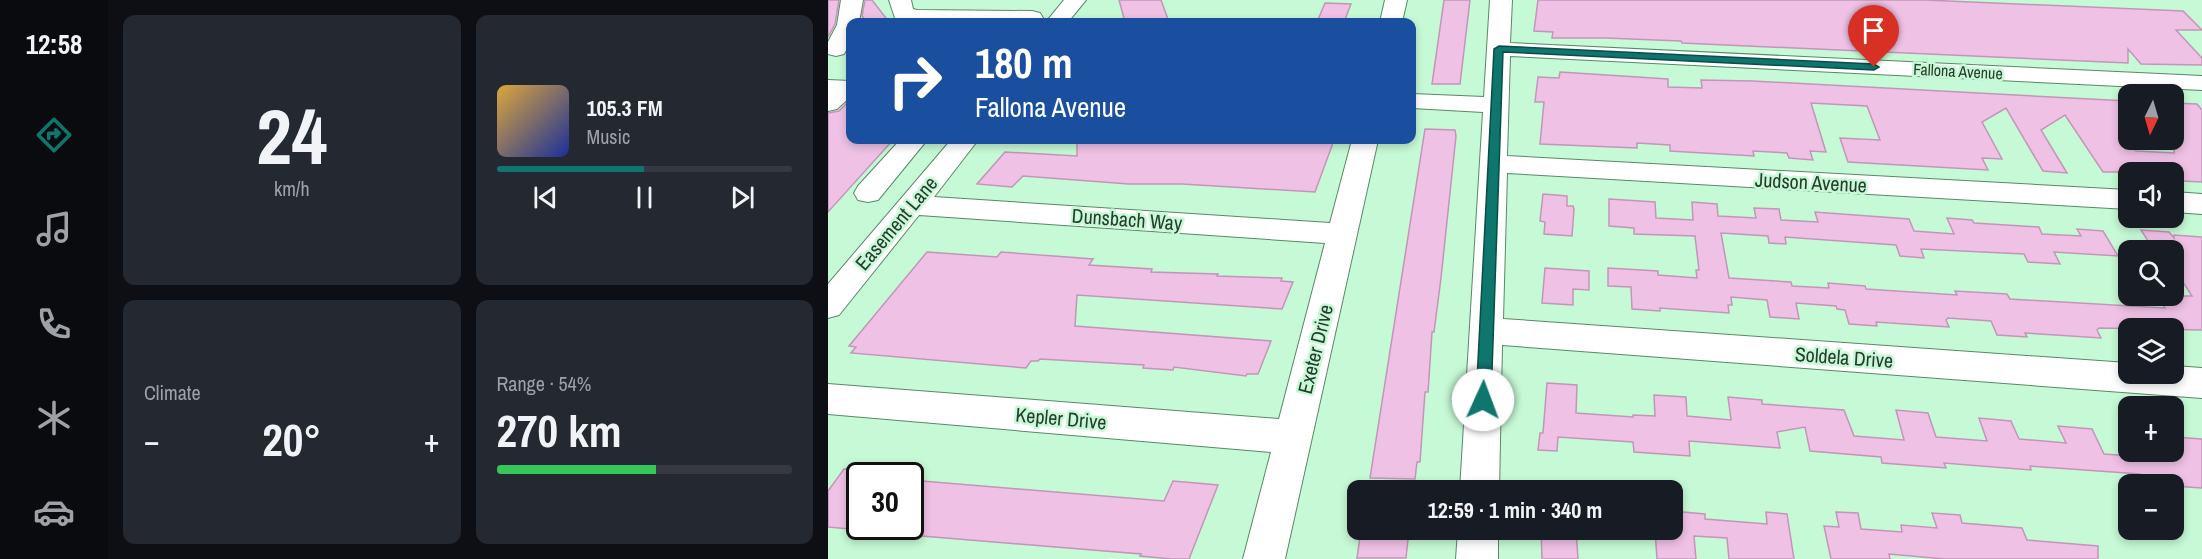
<!DOCTYPE html>
<meta charset="utf-8">
<style>
:root{--surface:#171b24;--page:#242831;--text:#f1f3f6;--muted:#9ea1a6;--line:#363941;--accent:#0f766e}
body{margin:0;font-family:"Archivo Narrow",sans-serif;background:var(--page);color:var(--text);height:100vh;display:flex;flex-direction:column;font-size:22px;white-space:nowrap}
*{box-sizing:border-box;margin:0}
p{font-size:20px;color:var(--muted)}
.icon{flex:none;width:33px;height:33px;fill:none;stroke:currentColor;stroke-width:2;stroke-linecap:round;stroke-linejoin:round}
.map{position:relative;flex:1;overflow:hidden}
.panel{display:flex;flex-direction:column;gap:15px;padding:15px;background:#0d0f14;width:720px}
.panel>*{flex:none}
.banner{position:absolute;left:18px;top:18px;width:570px;height:126px;border-radius:12px;box-shadow:0 3px 9px #0003;background:#1a4fa0;color:#fff;overflow:hidden}
.needle{width:39px;rotate:185deg}
.tools{position:absolute;left:1290px;top:84px;display:grid;gap:12px}
.tools a{display:grid;place-items:center;width:66px;height:66px;border-radius:12px;background:var(--surface);box-shadow:0 3px 9px #0003;font-size:30px}
.speed{position:absolute;left:18px;top:462px;display:flex;gap:12px;font-size:30px;font-weight:700;text-align:center}
.speed>*{display:grid;place-content:center;width:78px;height:78px;border-radius:50%;background:var(--surface);box-shadow:0 3px 9px #0003;line-height:1}
.speed .limit{border:3px solid #111;border-radius:9px;background:#fff;color:#111}
.pin{position:absolute;display:grid;place-items:center;width:51px;height:51px;color:#fff;margin:-62px -26px;border-radius:50% 50% 50% 0;rotate:-45deg;box-shadow:0 0 6px #0007}
.pin .icon{rotate:45deg}
.me{position:absolute;width:66px;margin:-33px;rotate:2deg;stroke-linejoin:round;filter:drop-shadow(0 0 4px #0008)}
.turn{display:flex;align-items:center;gap:21px;height:126px;padding:0 30px;font-size:27px}
.turn .icon{width:78px;height:78px;stroke-width:2.5}
.turn b{display:block;font-size:42px;line-height:51px}
.big{font-size:45px;font-weight:700;line-height:1.1}
.panel .tile{flex:1;display:flex;flex-direction:column;justify-content:center;gap:9px;min-width:0;padding:0 21px;border-radius:12px;background:var(--page)}
.panel .dial{align-items:center;gap:0}
.dial b{font-size:78px;line-height:1}
.song{display:flex;align-items:center;gap:18px}
.cover{width:72px;height:72px;border-radius:9px;background:linear-gradient(135deg,hsl(40 70% 55%),hsl(230 70% 35%))}
.played{height:6px;border-radius:3px;background:linear-gradient(90deg,var(--accent) 50%,var(--line) 50%)}
.keys{display:flex;justify-content:space-around;direction:ltr}
.heat{display:flex;justify-content:space-between;align-items:center;font-size:33px;direction:ltr}
.charge{height:9px;border-radius:4px;background:linear-gradient(90deg,#34c759 54%,var(--line) 0)}
.panel .tiles{flex:1;display:grid;gap:15px;grid-template-columns:repeat(2,1fr)}
.trip{position:absolute;left:519px;top:480px;width:336px;height:60px;border-radius:12px;background:var(--surface);box-shadow:0 3px 9px #0003;font-weight:700;line-height:60px;text-align:center}
main{display:flex;flex:1;min-height:0}
.tab-bar{display:flex;flex-direction:column;width:108px;justify-content:space-around;align-items:center;background:#090b0e;color:var(--muted)}
.tab-bar .icon{width:42px;height:42px}
.tab-bar .active{color:var(--accent)}
.tab-bar b{font-size:27px;color:var(--text)}
.map>svg:first-child{display:block}
.building{fill:#efc1e5;stroke:#c296b8;stroke-width:1.5}
.lines{fill:none;stroke-linecap:round;stroke-linejoin:round}
.minor-casing{stroke:#598868;stroke-width:2}
.minor{fill:#fff;fill-rule:evenodd}
.route{fill:#0f766e;stroke:#0a4d48;stroke-width:1.5}
.labels{text-anchor:middle;dominant-baseline:central;stroke-width:5;stroke-linejoin:round;paint-order:stroke}
.far-street-label{font-size:16px;fill:#283c2e;stroke:#c6f9d5}
.street-label{font-size:20px;fill:#283c2e;stroke:#c6f9d5}
</style>
<main>
<nav class="tab-bar">
<b>12:58</b>
<svg class="icon active" aria-label="directions" viewBox="0 0 24 24"><path d="M12 3l9 9-9 9-9-9zM9 14v-3h6M13 9l2 2-2 2"/></svg>
<svg class="icon" aria-label="music" viewBox="0 0 24 24"><path d="M9 18V5l10-2v13"/><circle cx="6" cy="18" r="3"/><circle cx="16" cy="16" r="3"/></svg>
<svg class="icon" aria-label="phone" viewBox="0 0 24 24"><path d="M5 4h4l2 5-3 2q2 4 5 5l2-3 5 2v4C11 20 4 13 5 4z"/></svg>
<svg class="icon" aria-label="climate" viewBox="0 0 24 24"><path d="M12 3v18M4 7l16 10M4 17L20 7"/></svg>
<svg class="icon" aria-label="car" viewBox="0 0 24 24"><path d="M5 17H2v-5l4-1 3-4h7l3 4 3 1v5h-3M9 17h6M6 11h13"/><circle cx="7" cy="17" r="2"/><circle cx="17" cy="17" r="2"/></svg>
</nav>
<section class="panel">
<div class="tiles">
<div class="tile dial"><b>24</b><p>km/h</p></div>
<div class="tile">
<div class="song"><i class="cover"></i><div><b>105.3 FM</b><p>Music</p></div></div>
<div class="played"></div>
<div class="keys"><svg class="icon" aria-label="previous" viewBox="0 0 24 24"><path d="M18 5L8 12l10 7zM5 5v14"/></svg><svg class="icon" aria-label="pause" viewBox="0 0 24 24"><path d="M8 5v14M16 5v14"/></svg><svg class="icon" aria-label="next" viewBox="0 0 24 24"><path d="M6 5l10 7-10 7zM19 5v14"/></svg></div>
</div>
<div class="tile"><p>Climate</p>
<div class="heat"><a>−</a><b class="big">20°</b><a>+</a></div>
</div>
<div class="tile"><p>Range · 54%</p><b class="big">270 km</b><div class="charge"></div></div>
</div>
</section>
<div class="map">
<svg width="1374" height="559" viewBox="0 0 1374 559">
<rect width="100%" height="100%" fill="#c6f9d5"/>
<g class="building">
<polygon points="0,0 11,0 7,24 0,37"/>
<polygon points="37,0 44,0 61,22 39,22 34,16"/>
<polygon points="291,0 333,0 341,22 297,22"/>
<polygon points="616,0 642,0 632,84 604,84"/>
<polygon points="710,0 1097,0 1355,11 1374,30 1348,30 1374,58 1374,65 1313,64 1300,49 1300,63 854,43 853,41 777,38 724,38 725,32 706,31"/>
<polygon points="497,3 523,4 516,22 489,22"/>
<polygon points="732,72 840,79 840,87 874,88 873,80 925,81 1300,101 1300,140 1308,151 1346,153 1346,103 1369,104 1374,110 1374,182 1353,181 1347,172 1275,172 1237,115 1213,130 1239,173 1215,171 1178,108 1154,122 1174,159 1154,158 1160,170 1020,162 1012,138 1052,140 1039,106 983,103 998,152 982,151 985,160 961,158 959,153 925,151 926,156 842,151 842,145 809,143 809,148 712,144 716,102 707,102 710,77 731,78"/>
<polygon points="22,100 22,140 65,140 0,212 0,113 11,111"/>
<polygon points="597,129 627,130 628,136 613,278 606,332 604,332 600,392 597,392 592,462 589,462 587,479 542,478"/>
<polygon points="249,140 504,140 502,142 505,143 487,192 354,184 301,184 195,176 184,187 149,184 177,152 249,156"/>
<polygon points="715,194 739,196 739,206 745,206 746,209 744,236 716,234 717,222 712,221"/>
<polygon points="781,199 827,202 828,218 865,220 864,202 889,204 890,216 928,218 926,208 951,209 953,220 990,222 987,212 1081,219 1086,231 1126,234 1119,218 1144,220 1146,223 1211,227 1214,234 1253,236 1249,229 1275,231 1290,256 1226,252 1232,264 1200,262 1196,254 1093,249 1096,258 1072,256 1068,245 957,237 958,244 941,243 940,236 893,233 901,278 963,282 964,286 1001,288 1000,283 1037,286 1038,289 1129,295 1127,291 1179,294 1182,299 1337,308 1330,296 1364,296 1346,268 1346,250 1326,250 1313,230 1341,232 1346,238 1346,235 1374,237 1374,330 1271,328 1269,330 1273,338 1197,333 1199,337 1169,335 1163,321 1120,318 1118,320 1121,327 1048,322 1049,326 1021,324 1017,310 1009,309 1008,306 968,303 971,319 942,317 939,300 903,297 904,305 900,305 901,313 832,308 832,311 804,309 803,287 780,286 780,268 830,271 830,275 869,278 868,270 871,270 867,236 806,234 806,228 781,226"/>
<polygon points="99,252 169,257 173,252 265,259 261,265 324,269 323,272 390,274 389,276 454,278 453,281 465,282 454,309 249,295 247,326 443,341 430,374 419,374 418,376 346,367 345,370 315,368 316,365 212,359 210,361 203,361 198,368 23,353 28,347 21,346"/>
<polygon points="717,268 761,271 761,290 745,289 745,305 714,303"/>
<polygon points="719,383 749,385 748,413 805,417 805,415 827,416 826,395 858,397 859,416 903,420 900,397 934,400 934,404 1016,410 1026,436 1076,440 1068,410 1100,413 1108,437 1159,441 1151,418 1183,421 1191,439 1238,443 1230,426 1264,429 1276,454 1332,458 1328,452 1346,452 1346,437 1374,439 1374,488 1317,484 1312,474 1202,466 1203,470 1116,463 1118,468 1054,463 1053,457 982,451 977,427 949,432 952,448 861,441 862,456 806,452 805,442 730,437 729,451 710,450 712,433 715,433"/>
<polygon points="16,469 32,471 32,530 0,527 0,491"/>
<polygon points="82,480 336,501 345,481 390,485 361,559 343,559 312,556 313,554 82,535"/>
<polygon points="844,511 877,514 877,519 939,524 938,512 959,514 966,559 901,559 899,538 866,536 868,559 829,559 827,530 844,530"/>
<polygon points="1008,512 1030,513 1033,529 1074,532 1073,525 1109,528 1104,513 1132,515 1134,523 1194,528 1199,540 1270,546 1270,559 1117,559 1061,554 1062,559 1003,559 996,526 1011,527"/>
<polygon points="533,530 581,530 578,558 529,558"/>
<polygon points="713,530 748,530 750,559 714,559"/>
</g>
<g class="lines">
<g class="minor-casing">
<g id="minor">
<polygon points="13,0 35,0 31,22 22,22 22,43 16,54 8,56 0,54 0,42 9,25"/>
<polygon points="61,0 83,0 85,9 89,10 204,11 212,13 215,18 212,22 89,22 67,18"/>
<polygon points="236,0 258,0 240,22 218,22"/>
<polygon points="557,0 579,0 574,22 552,22"/>
<polygon points="662,0 684,0 682,43 1374,76 1374,90 682,56 679,156 1300,190 1300,209 679,173 675,319 1300,363 1300,374 1346,374 1346,366 1374,368 1374,398 674,345 671,490 632,490 655,112 584,108 584,94 656,97"/>
<polygon points="0,80 22,81 22,97 9,109 0,111"/>
<polygon points="72,140 99,140 50,200 40,202 30,200 26,193 30,186"/>
<polygon points="123,140 150,140 106,197 502,223 524,140 550,140 457,559 415,559 443,452 0,414 0,384 451,419 497,243 91,215 11,315 0,318 0,284"/>
<polygon points="1346,192 1374,194 1374,214 1346,212"/>
<polygon points="630,530 670,530 670,559 628,559"/>
</g>
</g>
<use href="#minor" class="minor"/>
</g>
<polygon class="route" points="671,46 1046,64 1051,67 1046,70 675,52 663,400 661,404 655,406 650,404 648,400 666,49"/>
<g class="labels">
<g class="far-street-label">
<text transform="translate(1130 71) rotate(3)">Fallona Avenue</text>
</g>
<g class="street-label">
<text transform="translate(983 182) rotate(3)">Judson Avenue</text>
<text transform="translate(299 219) rotate(4)">Dunsbach Way</text>
<text transform="translate(68 223) rotate(-50)">Easement Lane</text>
<text transform="translate(487 349) rotate(-76)">Exeter Drive</text>
<text transform="translate(1016 357) rotate(4)">Soldela Drive</text>
<text transform="translate(233 418) rotate(5)">Kepler Drive</text>
</g>
</g>
</svg>
<div class="tools">
<a><svg class="needle" viewBox="-14 -14 28 28"><path d="M0-13l5 13h-10z" fill="#e53935"/><path d="M0 13l5-13h-10z" fill="#9ea1a6"/></svg></a>
<a><svg class="icon" aria-label="sound" viewBox="0 0 24 24"><path d="M4 9h4l5-4v14l-5-4H4zM17 9q2 3 0 6"/></svg></a>
<a><svg class="icon" aria-label="search" viewBox="0 0 24 24"><circle cx="10" cy="10" r="6"/><path d="M15 15l6 6"/></svg></a>
<a><svg class="icon" aria-label="layers" viewBox="0 0 24 24"><path d="M12 4l9 5-9 5-9-5zM3 14l9 5 9-5"/></svg></a>
<a>+</a>
<a>−</a>
</div>
<div class="speed"><div class="limit">30</div></div>
<div class="pin" style="left:1046px;top:67px;background:#d93025"><svg class="icon" aria-label="arrive" viewBox="0 0 24 24"><path d="M6 21V4h12l-3 4 3 4H6"/></svg></div>
<svg class="me" style="left:655px;top:400px" viewBox="-20 -20 40 40"><circle r="19" fill="#fff"/><path d="M0-13L10 11 0 6-10 11z" fill="#0f766e"/></svg>
<div class="trip">12:59 · 1 min · 340 m</div>
<div class="banner">
<div class="turn"><svg class="icon" aria-label="right" viewBox="0 0 24 24"><path d="M7 20v-9h11M14 6l5 5-5 5"/></svg><div><b>180 m</b>Fallona Avenue</div></div>
</div>
</div>
</main>
